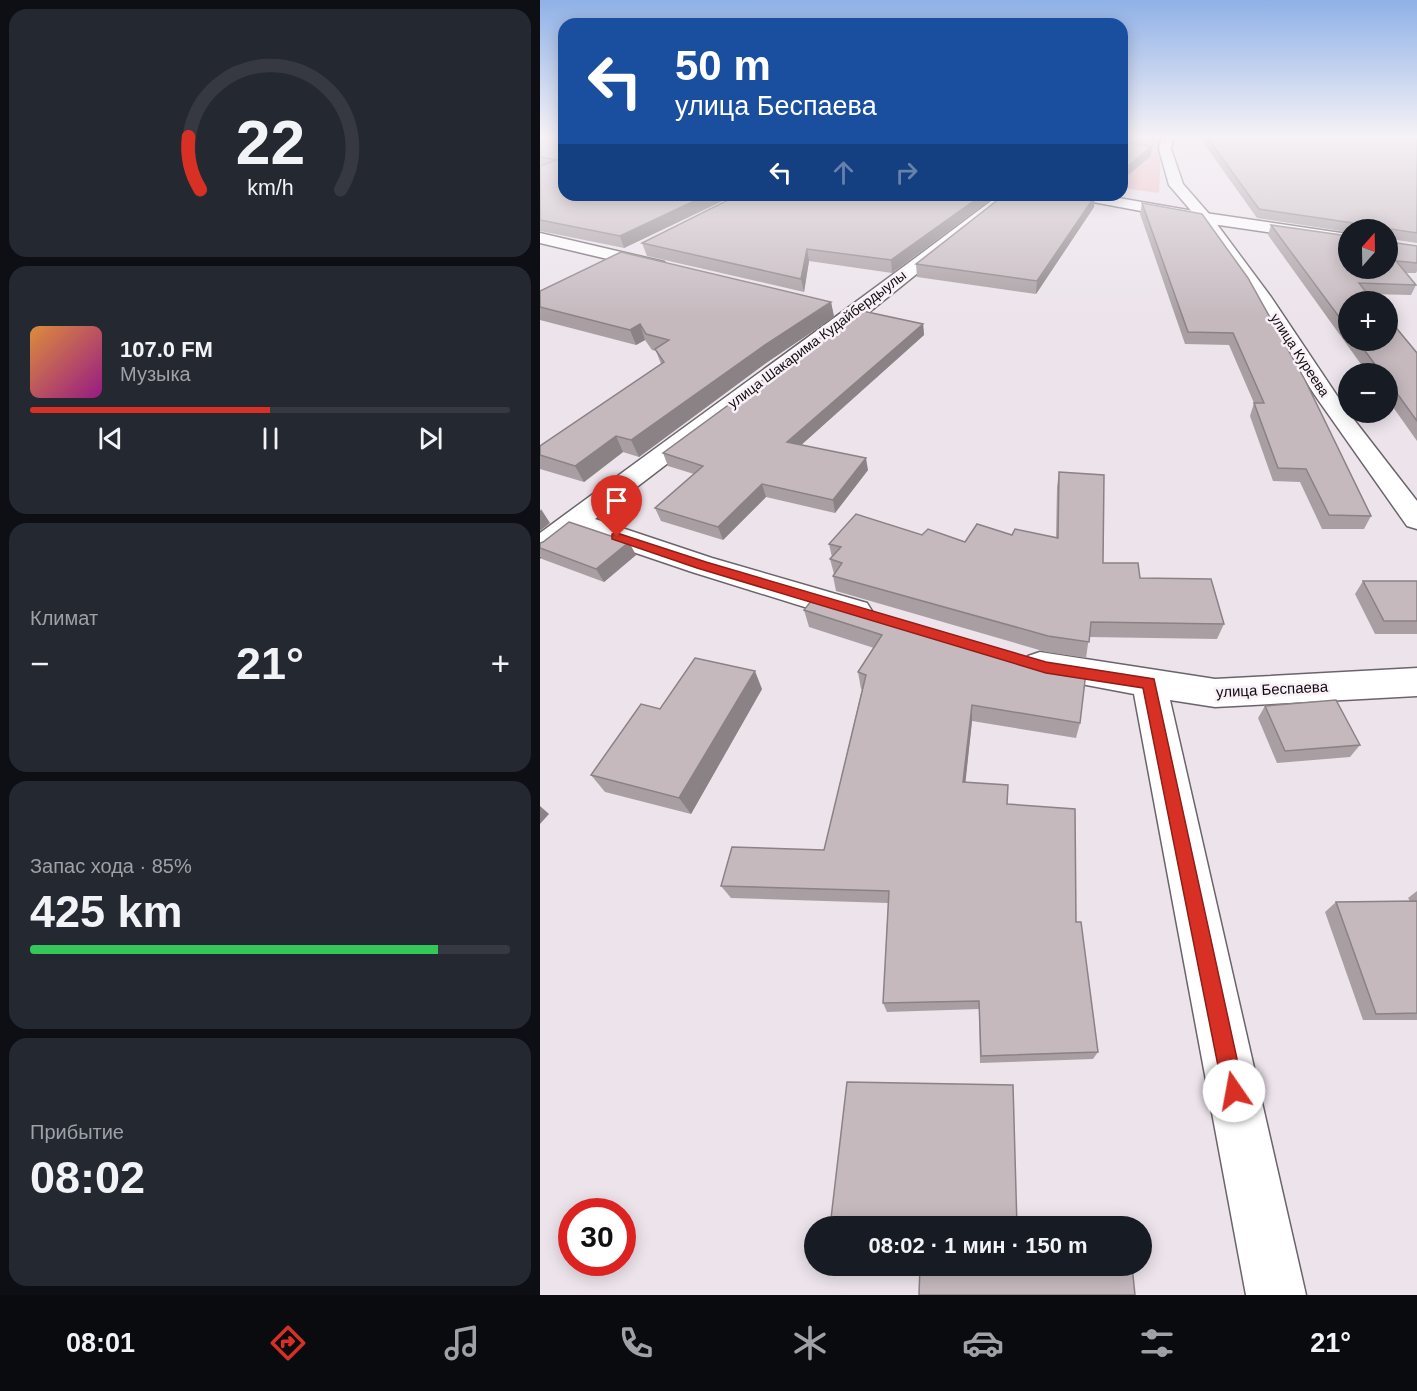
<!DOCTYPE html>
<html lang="ru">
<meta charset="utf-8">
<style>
:root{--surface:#171b24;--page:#242831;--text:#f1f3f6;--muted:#9ea1a6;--line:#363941;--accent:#d93025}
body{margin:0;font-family:Helvetica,sans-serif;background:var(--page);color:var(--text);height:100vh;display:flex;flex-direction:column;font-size:22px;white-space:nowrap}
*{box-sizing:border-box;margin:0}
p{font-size:20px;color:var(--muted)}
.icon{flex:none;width:33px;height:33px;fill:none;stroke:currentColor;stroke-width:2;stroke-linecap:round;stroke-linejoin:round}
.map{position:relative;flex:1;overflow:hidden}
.panel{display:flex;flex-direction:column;gap:9px;padding:9px;background:#0d0f14;width:540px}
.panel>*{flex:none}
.banner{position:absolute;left:18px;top:18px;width:570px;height:183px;border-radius:18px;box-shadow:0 3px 15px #0003;background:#1a4fa0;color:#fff;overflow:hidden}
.needle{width:39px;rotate:20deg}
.fabs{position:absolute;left:798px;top:219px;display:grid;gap:12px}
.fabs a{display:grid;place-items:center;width:60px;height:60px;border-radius:50%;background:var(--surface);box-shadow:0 3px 15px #0003;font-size:30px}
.speed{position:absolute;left:18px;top:1198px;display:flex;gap:12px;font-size:30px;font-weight:700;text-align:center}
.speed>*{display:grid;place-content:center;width:78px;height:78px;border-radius:50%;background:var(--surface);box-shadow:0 3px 15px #0003;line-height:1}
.speed .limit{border:9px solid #d22;background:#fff;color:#111}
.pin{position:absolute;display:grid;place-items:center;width:51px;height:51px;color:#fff;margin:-62px -26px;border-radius:50% 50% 50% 0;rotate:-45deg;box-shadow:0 0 6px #0007}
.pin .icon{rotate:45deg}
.me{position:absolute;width:66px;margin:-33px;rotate:348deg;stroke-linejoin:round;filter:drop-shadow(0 0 4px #0008)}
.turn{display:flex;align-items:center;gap:21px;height:126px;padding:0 18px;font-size:27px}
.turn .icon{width:78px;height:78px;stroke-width:2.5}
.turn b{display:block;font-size:42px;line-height:51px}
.lanes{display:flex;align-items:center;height:57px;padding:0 18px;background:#0003;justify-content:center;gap:30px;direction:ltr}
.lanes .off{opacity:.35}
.big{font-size:45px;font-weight:600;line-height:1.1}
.panel .card{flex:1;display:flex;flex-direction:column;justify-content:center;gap:9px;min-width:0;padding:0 21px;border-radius:18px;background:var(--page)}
.panel .dial{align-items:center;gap:0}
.dial svg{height:156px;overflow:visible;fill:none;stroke:var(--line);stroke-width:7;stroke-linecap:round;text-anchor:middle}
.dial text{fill:var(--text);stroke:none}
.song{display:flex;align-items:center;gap:18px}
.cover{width:72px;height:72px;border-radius:9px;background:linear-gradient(135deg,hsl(30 70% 55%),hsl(310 70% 35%))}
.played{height:6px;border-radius:3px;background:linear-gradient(90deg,var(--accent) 50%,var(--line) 50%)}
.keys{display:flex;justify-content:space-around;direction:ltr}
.heat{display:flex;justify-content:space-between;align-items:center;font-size:33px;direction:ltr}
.charge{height:9px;border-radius:4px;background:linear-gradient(90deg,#34c759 85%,var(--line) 0)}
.trip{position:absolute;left:264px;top:1216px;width:348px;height:60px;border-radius:30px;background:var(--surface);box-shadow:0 3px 15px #0003;font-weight:600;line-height:60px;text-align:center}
.dock{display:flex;height:96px;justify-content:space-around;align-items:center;background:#090b0e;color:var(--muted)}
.dock .icon{width:42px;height:42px}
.dock .selected{color:var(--accent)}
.dock b{font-size:27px;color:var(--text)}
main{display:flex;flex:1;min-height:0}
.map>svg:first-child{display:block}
.green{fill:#edb6b9}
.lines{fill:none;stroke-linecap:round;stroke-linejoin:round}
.minor-casing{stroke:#6b646b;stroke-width:3}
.tertiary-casing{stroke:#6b646b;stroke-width:3}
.minor{fill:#fff;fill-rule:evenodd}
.tertiary{fill:#fff;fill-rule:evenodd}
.wall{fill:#a99fa3}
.shaded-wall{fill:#8a8285}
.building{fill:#c5b9be;stroke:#8a8285;stroke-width:1.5}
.route{fill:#d93025;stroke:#8d1f18;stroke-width:1.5}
.labels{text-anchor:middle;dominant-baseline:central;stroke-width:5;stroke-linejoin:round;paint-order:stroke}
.far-street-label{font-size:14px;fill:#0f0c0e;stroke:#f9f0f8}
.street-label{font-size:15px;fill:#0f0c0e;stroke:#f9f0f8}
</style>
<main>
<section class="panel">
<div class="card dial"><svg viewBox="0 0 100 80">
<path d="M14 69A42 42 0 1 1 86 69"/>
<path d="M14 69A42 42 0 0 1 8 42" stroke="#d93025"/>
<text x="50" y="56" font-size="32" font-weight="700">22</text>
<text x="50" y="72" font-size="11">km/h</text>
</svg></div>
<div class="card">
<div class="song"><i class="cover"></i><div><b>107.0 FM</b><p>Музыка</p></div></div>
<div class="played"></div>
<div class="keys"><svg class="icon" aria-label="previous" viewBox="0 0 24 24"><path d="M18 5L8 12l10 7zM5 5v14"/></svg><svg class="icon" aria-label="pause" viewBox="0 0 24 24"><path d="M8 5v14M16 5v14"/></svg><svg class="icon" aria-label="next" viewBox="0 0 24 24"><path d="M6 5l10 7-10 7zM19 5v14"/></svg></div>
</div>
<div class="card"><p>Климат</p>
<div class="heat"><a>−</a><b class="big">21°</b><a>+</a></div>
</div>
<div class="card"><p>Запас хода · 85%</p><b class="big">425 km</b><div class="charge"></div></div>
<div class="card"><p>Прибытие</p><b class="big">08:02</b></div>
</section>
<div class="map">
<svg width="877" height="1295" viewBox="0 0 877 1295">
<rect width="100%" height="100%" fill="#ece3eb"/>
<polygon class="green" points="582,136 622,136 619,193 582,188"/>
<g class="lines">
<g class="minor-casing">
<g id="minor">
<polygon points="622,136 634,136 631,149 643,184 670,215 731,297 808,412 877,501 877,529 867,526 774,394 715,301 660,221 629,185 619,149"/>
<path d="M459 195H475L323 317 243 375 55 519 172 558 327 603 332 611 327 619 316 623 152 572 37 533 10 554 0 557V533C153 420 308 310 459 195Z"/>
<polygon points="0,233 124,262 127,266 124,270 118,271 0,243"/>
<polygon points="500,652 675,679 877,668 877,696 675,707 630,700 766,1295 706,1295 594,694 488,674 483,665 488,656"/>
</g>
</g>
<g class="tertiary-casing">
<polygon id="tertiary" points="530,195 561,195 665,213 808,234 808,244 665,223 537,199"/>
</g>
<use href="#minor" class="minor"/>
<use href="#tertiary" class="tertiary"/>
</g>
<g class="wall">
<polygon points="0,136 24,136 24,195 195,195 84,248 0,231"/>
<polygon points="661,136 877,136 877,243 850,239 850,242 877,246 877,271 876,273 865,273 876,285 871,295 828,294 808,302 808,340 848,340 877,353 877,441 848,400 848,374 828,374 728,235 731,225 808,268 848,230 808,230 808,232 717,218 660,138"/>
<polygon points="198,195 457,195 352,273 269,261 264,292 107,256 102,243"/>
<polygon points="464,195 554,195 554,207 496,294 377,277 376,264"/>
<polygon points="602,203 831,516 824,529 782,529 760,482 733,481 710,416 714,403 689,345 645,344 600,214"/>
<polygon points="0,291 291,302 294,317 226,363 99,457 83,452 44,482 0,469 0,446 121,364 116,351 112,350 105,340 96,345 0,320"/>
<polygon points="383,324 384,335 261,445 328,470 295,513 226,497 183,540 121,521 115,508 154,474 128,466 123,453"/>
<polygon points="519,472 563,563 600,578 684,624 677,639 549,637 546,658 506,652 296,591 293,576 294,574 290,559 292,557 289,544 382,535 425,542 472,535 516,538 517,487"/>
<polygon points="0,543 96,555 64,582 2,559 0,556"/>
<polygon points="823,581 877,581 877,634 835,634 815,594"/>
<polygon points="275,596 540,723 536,738 432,721 425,782 467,804 536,922 558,1052 553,1059 440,1063 439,1009 347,1012 343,1003 348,903 191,898 181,886 284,850 322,689 321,689 318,672 334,648 269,627 264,610"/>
<polygon points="222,689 151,814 65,792 51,775 120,709"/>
<polygon points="725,706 820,745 810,757 737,763 718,718"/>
<polygon points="877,891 877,1020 823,1020 785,912 796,902 870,901 868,898"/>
</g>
<g class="shaded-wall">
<polygon points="612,146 611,156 582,180 582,171"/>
<polygon points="167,195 195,195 84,248 80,236"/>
<polygon points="442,195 457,195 352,273 351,260"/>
<polygon points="552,195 554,195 554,199 555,196 554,207 496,294 497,281"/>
<polygon points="267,249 269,261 264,292 261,279"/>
<polygon points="291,302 294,317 226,363 99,457 91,440 222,347"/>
<polygon points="100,324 105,340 96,345 90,330"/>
<polygon points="383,324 384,335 250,455 247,442"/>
<polygon points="76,436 83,452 44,482 35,466"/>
<polygon points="326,458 328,470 295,513 293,500"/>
<polygon points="222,484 226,497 183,540 178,527"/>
<polygon points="1,509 10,523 0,531 0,511"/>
<polygon points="89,542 96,555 64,582 56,569"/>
<polygon points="215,671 222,689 151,814 139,798"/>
<polygon points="432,705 432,721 424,796 423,782"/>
<polygon points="0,806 9,814 0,824"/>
</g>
<g class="building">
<polygon points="0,136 24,136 24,195 167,195 80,236 0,220 0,166 17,160 0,157"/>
<polygon points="666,136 877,136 877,233 851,229 850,242 877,246 877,263 856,261 876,285 819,283 834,302 808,302 808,329 731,225 808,236 808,268 848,268 848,230 814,230 813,223 719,209"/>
<polygon points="582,142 612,146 582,171"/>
<polygon points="198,195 442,195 351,260 267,249 261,279 102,243"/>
<polygon points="464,195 552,195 551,195 555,196 497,281 376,264"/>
<polygon points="602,203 662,214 708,278 765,380 831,516 789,515 766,469 738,468 714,403 724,403 693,333 648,332"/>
<polygon points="81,252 291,302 222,347 91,440 76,436 35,466 0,455 0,446 124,362 115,349 129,340 106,334 100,324 90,330 0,307 0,291"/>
<polygon points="318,310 383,324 247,442 326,458 293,500 222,484 178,527 115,508 163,466 123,453"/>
<polygon points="848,318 877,353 877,421 848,381 848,374 842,374 817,340 848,340"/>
<polygon points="519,472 564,475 563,563 598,563 600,578 671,579 684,624 551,622 549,642 508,636 293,576 302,563 290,559 301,547 289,544 316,514 382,535 388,529 425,542 437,524 472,535 475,529 518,538"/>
<polygon points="29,522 89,542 56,569 0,548 0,543 3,542"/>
<polygon points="823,581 877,581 877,621 844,621"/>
<polygon points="275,596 507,666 546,672 540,723 432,705 423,782 468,785 467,804 535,809 536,922 541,922 558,1052 441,1056 439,1001 343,1003 349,891 181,886 192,847 284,850 326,675 318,672 342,635 264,610"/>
<polygon points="155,658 215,671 139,798 51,775 101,704 120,709"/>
<polygon points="796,700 820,745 745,751 725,706"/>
<polygon points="877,901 877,1013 836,1014 796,902"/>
<polygon points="307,1082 473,1085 477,1227 290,1227"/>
<polygon points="380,1266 592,1266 595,1295 379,1295"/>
</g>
<linearGradient id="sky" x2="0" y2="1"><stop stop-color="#8fb1e7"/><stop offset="0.43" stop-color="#f6f2f6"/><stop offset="1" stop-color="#f6f2f6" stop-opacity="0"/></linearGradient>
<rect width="877" height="317" fill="url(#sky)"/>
<polygon class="route" points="77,533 166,562 506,662 614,679 704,1091 701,1099 694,1102 686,1099 683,1091 603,688 506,673 157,568 72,539 72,534"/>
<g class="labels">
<g class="far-street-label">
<text transform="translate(277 339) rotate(-37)">улица Шакарима Кудайбердыулы</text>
<text transform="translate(760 355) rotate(57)">улица Куреева</text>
</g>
<g class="street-label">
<text transform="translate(732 689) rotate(-3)">улица Беспаева</text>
</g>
</g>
</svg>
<div class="fabs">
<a><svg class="needle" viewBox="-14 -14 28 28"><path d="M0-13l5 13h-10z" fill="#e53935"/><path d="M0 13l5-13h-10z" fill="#9ea1a6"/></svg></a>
<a>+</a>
<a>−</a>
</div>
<div class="speed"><div class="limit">30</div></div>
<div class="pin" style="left:77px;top:537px;background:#d93025"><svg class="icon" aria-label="arrive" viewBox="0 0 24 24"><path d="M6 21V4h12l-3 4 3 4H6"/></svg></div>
<svg class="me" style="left:694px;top:1091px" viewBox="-20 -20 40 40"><circle r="19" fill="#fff"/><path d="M0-13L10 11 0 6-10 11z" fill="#d93025"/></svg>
<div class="trip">08:02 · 1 мин · 150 m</div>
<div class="banner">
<div class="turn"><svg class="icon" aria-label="left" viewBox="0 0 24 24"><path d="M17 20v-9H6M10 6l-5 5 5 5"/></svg><div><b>50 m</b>улица Беспаева</div></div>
<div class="lanes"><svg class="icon" aria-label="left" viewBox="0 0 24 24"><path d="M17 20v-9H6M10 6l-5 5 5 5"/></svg><svg class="icon off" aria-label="ahead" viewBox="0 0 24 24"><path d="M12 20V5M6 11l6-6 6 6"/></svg><svg class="icon off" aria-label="right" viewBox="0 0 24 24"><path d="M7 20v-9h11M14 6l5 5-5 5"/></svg></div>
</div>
</div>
</main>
<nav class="dock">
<b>08:01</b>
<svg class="icon selected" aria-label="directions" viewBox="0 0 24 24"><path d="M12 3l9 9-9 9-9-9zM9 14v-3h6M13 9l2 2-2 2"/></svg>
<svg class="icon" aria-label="music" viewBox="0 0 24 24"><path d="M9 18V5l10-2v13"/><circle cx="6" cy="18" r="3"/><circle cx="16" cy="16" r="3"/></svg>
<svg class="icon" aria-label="phone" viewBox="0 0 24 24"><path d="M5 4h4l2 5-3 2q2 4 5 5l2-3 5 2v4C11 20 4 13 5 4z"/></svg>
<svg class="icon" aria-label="climate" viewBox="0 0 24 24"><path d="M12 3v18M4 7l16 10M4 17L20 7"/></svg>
<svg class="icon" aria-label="car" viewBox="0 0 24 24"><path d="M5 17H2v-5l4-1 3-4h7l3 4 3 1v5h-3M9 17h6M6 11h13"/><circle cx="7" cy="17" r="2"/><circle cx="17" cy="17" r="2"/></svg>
<svg class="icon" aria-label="filters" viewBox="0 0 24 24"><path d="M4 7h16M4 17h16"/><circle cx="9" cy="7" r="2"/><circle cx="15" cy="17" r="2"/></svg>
<b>21°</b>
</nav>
